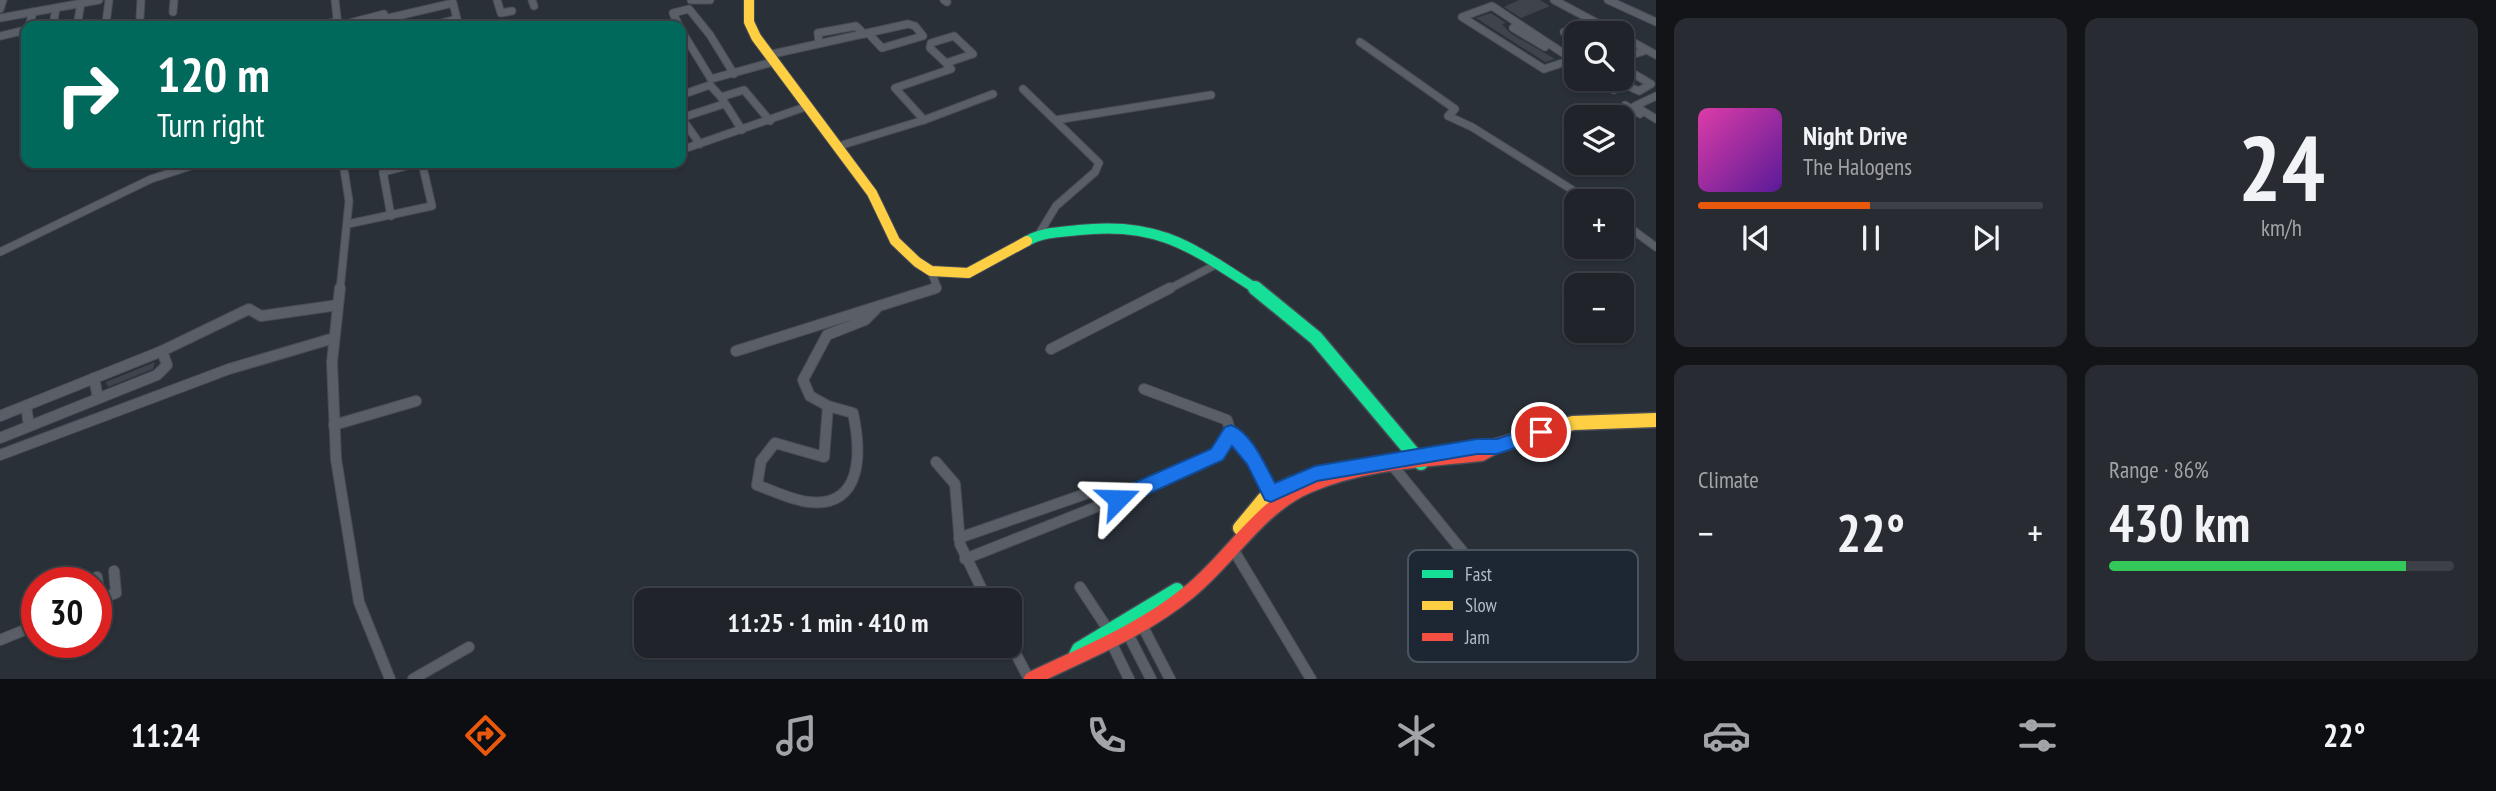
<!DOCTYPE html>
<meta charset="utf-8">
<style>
:root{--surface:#20242a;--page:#282c32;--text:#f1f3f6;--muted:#a2a4a8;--line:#3d4147;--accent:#ea580c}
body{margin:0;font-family:"PT Sans Narrow",sans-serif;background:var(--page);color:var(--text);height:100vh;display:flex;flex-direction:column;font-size:26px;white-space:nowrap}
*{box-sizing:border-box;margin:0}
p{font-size:23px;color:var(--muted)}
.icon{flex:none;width:38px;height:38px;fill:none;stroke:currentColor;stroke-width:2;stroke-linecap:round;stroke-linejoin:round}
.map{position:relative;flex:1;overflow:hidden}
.panel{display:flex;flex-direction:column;gap:18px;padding:18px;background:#121417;width:840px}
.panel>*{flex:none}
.hud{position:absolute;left:21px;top:21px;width:665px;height:147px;border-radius:14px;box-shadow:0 2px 5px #0004,0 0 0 2px var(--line);background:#00695c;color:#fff;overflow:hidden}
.buttons{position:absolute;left:1564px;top:21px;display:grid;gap:14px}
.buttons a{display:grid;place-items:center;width:70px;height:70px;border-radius:14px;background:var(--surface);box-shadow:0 2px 5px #0004,0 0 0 2px var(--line);font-size:35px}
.speed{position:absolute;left:21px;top:567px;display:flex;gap:14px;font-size:35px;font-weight:700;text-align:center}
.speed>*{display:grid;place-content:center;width:91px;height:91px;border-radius:50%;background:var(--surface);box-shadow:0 2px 5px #0004,0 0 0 2px var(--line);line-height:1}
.speed .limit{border:10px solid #d22;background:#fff;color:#111}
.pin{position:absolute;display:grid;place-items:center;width:60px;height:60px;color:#fff;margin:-30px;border:4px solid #fff;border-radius:50%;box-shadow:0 2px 7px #0007}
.me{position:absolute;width:77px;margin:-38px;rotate:68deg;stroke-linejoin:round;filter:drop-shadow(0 0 5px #0008)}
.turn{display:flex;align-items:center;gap:24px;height:147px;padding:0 21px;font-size:32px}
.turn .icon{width:91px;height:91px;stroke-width:2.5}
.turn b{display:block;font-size:49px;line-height:60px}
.big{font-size:52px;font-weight:800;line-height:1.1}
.panel .card{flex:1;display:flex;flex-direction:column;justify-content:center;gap:10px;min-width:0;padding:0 24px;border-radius:14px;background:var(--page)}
.panel .dial{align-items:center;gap:0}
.dial b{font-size:91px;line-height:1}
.song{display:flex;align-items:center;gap:21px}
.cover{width:84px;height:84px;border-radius:10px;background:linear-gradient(135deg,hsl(320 70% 55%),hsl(270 70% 35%))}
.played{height:7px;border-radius:4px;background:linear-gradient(90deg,var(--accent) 50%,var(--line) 50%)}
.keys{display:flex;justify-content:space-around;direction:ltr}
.heat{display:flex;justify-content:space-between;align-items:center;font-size:38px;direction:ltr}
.charge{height:10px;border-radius:5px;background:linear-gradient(90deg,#34c759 86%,var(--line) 0)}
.panel .tiles{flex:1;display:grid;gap:18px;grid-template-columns:repeat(2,1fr)}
.trip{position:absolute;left:634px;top:588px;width:388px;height:70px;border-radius:14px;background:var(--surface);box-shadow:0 2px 5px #0004,0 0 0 2px var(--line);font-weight:800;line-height:70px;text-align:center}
.dock{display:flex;height:112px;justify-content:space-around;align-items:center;background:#0d0e11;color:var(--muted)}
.dock .icon{width:49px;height:49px}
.dock .current{color:var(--accent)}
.dock b{font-size:32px;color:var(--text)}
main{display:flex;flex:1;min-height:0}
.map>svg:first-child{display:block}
.building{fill:#3f444c}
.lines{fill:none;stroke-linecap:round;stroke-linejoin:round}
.street-far1-casing{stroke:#484c55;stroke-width:9}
.street-casing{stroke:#484c55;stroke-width:12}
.fast-far1-casing{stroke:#484c55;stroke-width:12}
.fast-casing{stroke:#484c55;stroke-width:17}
.slow-far1-casing{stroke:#484c55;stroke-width:12}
.slow-casing{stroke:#484c55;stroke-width:17}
.jam-casing{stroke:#484c55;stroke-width:17}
.street-far1{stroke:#5a5e66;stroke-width:7}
.street{stroke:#5a5e66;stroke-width:10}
.fast-far1{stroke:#16e098;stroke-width:10}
.fast{stroke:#16e098;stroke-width:14}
.slow-far1{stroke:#ffcf43;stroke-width:10}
.slow{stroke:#ffcf43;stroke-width:14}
.jam{stroke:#f24e42;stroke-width:14}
.route{fill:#1a73e8;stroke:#114b97;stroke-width:2}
.key{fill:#1d2633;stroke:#4a5360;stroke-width:2}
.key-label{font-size:19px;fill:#b4bcc9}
</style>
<main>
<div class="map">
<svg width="1656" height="679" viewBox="0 0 1656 679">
<rect width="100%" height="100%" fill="#2a3038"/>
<g class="building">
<polygon points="1519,0 1540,0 1550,6 1521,18 1504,7"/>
<polygon points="1491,13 1506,23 1502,24 1510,33 1555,59 1545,62 1476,18"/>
<polygon points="155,362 153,369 108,387 106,382"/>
</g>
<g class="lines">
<g class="street-far1-casing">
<g id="street-far1">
<polyline points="335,0 338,26"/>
<polyline points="497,0 501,13 512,11"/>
<polyline points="532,0 534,6"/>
<polyline points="691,0 710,0"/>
<polyline points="944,0 947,2"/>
<polyline points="1554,0 1616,33"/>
<polyline points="1608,0 1656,22"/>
<polyline points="0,9 3,0"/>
<polyline points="173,12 174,0"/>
<polyline points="140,17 141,0"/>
<polyline points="0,18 33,12"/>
<polyline points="106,23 109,0"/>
<polyline points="29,26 33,12 99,0"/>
<polyline points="53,26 56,8"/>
<polyline points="77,26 81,3"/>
<polyline points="318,26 338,21"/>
<polyline points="338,26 384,14"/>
<polyline points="382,26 380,20 453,3 457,19 430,26"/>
<polyline points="679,26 673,13 689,9 710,35 734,74"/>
<polyline points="1513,28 1545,47"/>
<polyline points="681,30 711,79 773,62"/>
<polyline points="1564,32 1577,39"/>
<polyline points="0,36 26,30"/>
<polygon points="954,36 973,54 946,63 930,48 931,43"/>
<polyline points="1622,36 1656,55"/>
<polyline points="1360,42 1455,109 1448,116 1472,127 1590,201"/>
<polyline points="819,43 818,33 856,26 864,34"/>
<polyline points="768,55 908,24 915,26 923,36 882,48 868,33"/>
<polyline points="1622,58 1647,50"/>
<polyline points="1568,61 1544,69 1462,17 1492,6 1572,59"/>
<polyline points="1592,79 1614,90"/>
<polyline points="1612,79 1639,91 1651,84 1622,67"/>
<polyline points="1023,89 1099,163 1095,172 1056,206 1039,234"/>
<polyline points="681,95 710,85 721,97"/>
<polyline points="1656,96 1635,106 1656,119"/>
<polyline points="1625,105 1640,114"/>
<polyline points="681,118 724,104"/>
<polyline points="682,119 700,144"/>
<polyline points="924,120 993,94"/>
<polyline points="1056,120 1211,95"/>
<polyline points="742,130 721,97 744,90 770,121"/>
<polyline points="839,146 924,120 895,88 951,69 946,63"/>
<polyline points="681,150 808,106"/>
<polyline points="391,216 383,172 419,163"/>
<polyline points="1622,222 1656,247"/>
<polyline points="348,224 432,206 422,163"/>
<polyline points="0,252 151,179 200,163"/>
<polyline points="931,271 937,287 934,290"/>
<polyline points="340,290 349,201 343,163"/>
<polyline points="1167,290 1219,263"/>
</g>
</g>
<g class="street-casing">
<g id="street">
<polyline points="340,288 332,362 336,459 359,602 390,679"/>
<polyline points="1051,349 1170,288"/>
<polyline points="736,351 936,288"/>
<polyline points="94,378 98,398"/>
<polyline points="1144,389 1227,420 1231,433 1253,458 1274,497"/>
<polyline points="26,406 29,426"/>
<path d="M828 406 853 413C861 450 864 508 809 502 791 500 774 491 757 485L761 461 775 443 824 457Z"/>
<polyline points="828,406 810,396 803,380 827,335 865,320 876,309"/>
<polyline points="0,416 162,351 249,309 261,316 338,305"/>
<polyline points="334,425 416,401"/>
<polyline points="0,438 157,375 167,365 162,351"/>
<polyline points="0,455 229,369 334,338"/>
<polyline points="936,462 955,484 960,544 987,600"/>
<polyline points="1393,466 1534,639"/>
<polyline points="959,538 1091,492 1103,492 1111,501"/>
<polyline points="1233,549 1311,679"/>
<polyline points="965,559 1144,488 1217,455 1231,433"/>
<polyline points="97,577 100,599"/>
<polyline points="1080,587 1109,631"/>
<polyline points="96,601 116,593 114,571"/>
<polyline points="1143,627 1170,679"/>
<polyline points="1129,636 1151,679"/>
<polyline points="0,640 37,625"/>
<polyline points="1010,643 1029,679"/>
<polyline points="1112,644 1129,679"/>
<polyline points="413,679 469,647"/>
</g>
</g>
<g class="fast-far1-casing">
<path id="fast-far1" d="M1027 241C1043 232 1061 232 1079 230 1160 221 1192 248 1258 290"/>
</g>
<g class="fast-casing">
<g id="fast">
<polyline points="1255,288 1316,338 1421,463"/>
<polyline points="1075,657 1079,649 1177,590"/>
</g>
</g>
<g class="slow-far1-casing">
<polyline id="slow-far1" points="749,0 749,22 756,37 872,193 895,241 917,262 931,271 968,273 1027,241"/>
</g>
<g class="slow-casing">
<g id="slow">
<polyline points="1496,446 1573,423 1656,420"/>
<polyline points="1240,528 1264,499 1291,484"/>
</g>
</g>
<g class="jam-casing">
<path id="jam" d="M1031 679C1087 652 1141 631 1189 592 1230 559 1259 507 1308 486 1362 462 1424 460 1481 454L1496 446"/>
</g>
<use href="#street-far1" class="street-far1"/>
<use href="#street" class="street"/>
<use href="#fast-far1" class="fast-far1"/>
<use href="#fast" class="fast"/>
<use href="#slow-far1" class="slow-far1"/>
<use href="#slow" class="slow"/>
<use href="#jam" class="jam"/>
</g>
<path class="route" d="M1231 425C1252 433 1265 465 1275 483L1315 466 1477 439H1497L1541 425 1550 432 1547 437 1497 454H1477L1317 481 1271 502 1265 500 1247 464 1232 446 1223 460 1124 505H1111L1108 499 1111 493 1211 449 1225 427Z"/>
<rect x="1408" y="550" width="230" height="112" rx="10" class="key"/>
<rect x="1422" y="570" width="31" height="8" fill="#16e098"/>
<rect x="1422" y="601" width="31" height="9" fill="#ffcf43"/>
<rect x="1422" y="633" width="31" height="8" fill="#f24e42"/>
<g class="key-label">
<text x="1465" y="581">Fast</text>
<text x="1465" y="612">Slow</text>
<text x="1465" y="644">Jam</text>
</g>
</svg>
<div class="buttons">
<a><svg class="icon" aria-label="search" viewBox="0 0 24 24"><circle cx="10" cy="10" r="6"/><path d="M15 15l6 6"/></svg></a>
<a><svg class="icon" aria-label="layers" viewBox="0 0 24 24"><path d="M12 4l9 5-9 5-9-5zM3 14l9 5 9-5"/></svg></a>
<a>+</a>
<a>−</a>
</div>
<div class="speed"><div class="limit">30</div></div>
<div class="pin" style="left:1541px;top:432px;background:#d93025"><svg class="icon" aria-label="arrive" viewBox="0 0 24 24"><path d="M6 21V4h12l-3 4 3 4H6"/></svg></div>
<svg class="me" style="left:1118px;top:499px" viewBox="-20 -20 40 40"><path d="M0-17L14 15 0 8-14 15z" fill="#1a73e8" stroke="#fff" stroke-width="4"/></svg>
<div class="trip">11:25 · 1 min · 410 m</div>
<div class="hud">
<div class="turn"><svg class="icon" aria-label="right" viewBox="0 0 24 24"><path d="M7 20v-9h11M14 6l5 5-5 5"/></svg><div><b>120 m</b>Turn right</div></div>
</div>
</div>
<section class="panel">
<div class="tiles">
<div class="card">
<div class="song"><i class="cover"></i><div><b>Night Drive</b><p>The Halogens</p></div></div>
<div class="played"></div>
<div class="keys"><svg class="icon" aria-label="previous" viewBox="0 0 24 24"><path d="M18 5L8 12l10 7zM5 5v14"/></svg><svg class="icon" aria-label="pause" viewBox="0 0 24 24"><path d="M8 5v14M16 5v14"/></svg><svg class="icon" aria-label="next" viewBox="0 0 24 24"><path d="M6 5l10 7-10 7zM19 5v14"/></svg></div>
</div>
<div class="card dial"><b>24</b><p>km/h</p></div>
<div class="card"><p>Climate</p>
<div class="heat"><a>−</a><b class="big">22°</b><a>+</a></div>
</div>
<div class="card"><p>Range · 86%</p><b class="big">430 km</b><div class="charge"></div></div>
</div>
</section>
</main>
<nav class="dock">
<b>11:24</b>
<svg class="icon current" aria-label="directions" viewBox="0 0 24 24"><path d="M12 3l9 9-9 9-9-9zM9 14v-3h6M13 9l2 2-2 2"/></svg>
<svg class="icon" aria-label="music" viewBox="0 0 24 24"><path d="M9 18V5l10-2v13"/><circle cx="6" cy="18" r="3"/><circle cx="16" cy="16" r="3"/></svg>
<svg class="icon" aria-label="phone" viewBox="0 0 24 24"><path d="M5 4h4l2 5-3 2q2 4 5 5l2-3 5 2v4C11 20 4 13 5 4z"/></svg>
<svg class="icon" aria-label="climate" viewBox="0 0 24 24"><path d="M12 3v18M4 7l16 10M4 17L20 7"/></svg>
<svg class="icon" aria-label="car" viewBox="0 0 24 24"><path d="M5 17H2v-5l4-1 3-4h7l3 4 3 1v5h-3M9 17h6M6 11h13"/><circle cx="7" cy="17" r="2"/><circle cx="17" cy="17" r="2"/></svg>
<svg class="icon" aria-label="filters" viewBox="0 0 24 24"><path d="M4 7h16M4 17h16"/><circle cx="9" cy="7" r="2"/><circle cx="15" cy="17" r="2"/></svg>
<b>22°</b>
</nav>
